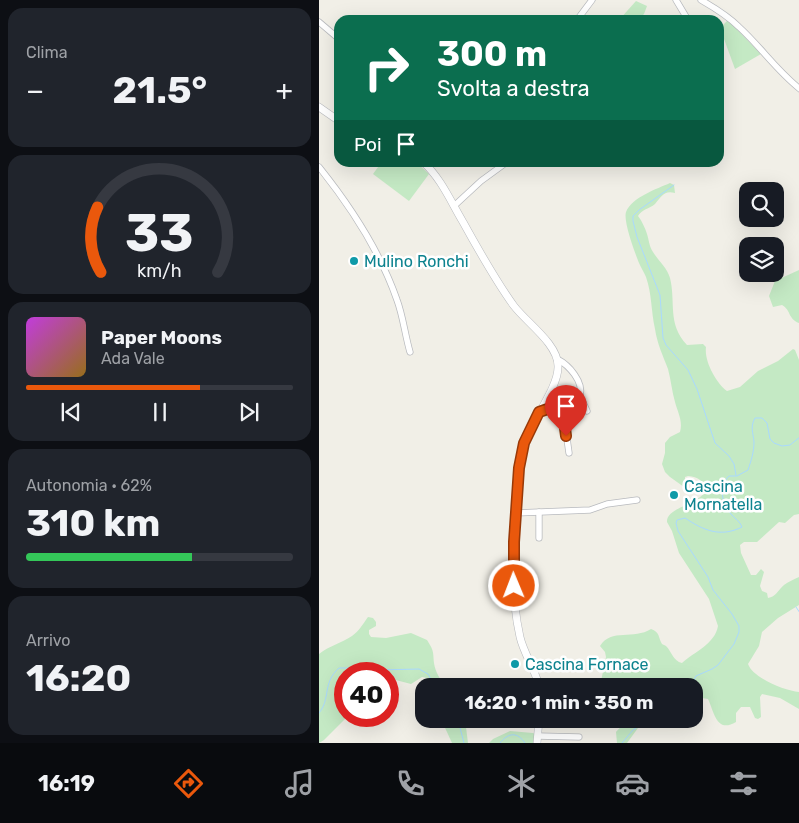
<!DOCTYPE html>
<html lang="it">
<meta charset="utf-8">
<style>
:root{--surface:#171b24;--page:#20242c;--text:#f1f3f6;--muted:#9ea1a6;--line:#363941;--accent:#ea580c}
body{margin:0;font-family:Rubik,sans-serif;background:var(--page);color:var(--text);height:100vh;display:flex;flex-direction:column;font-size:19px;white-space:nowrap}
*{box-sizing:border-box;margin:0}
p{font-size:16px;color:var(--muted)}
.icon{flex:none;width:28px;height:28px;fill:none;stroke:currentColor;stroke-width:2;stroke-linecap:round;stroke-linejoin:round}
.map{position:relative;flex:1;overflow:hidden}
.panel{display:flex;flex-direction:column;gap:8px;padding:8px;background:#0d0f14;width:319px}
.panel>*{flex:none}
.top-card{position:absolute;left:15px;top:15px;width:390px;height:152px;border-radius:15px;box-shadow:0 5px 20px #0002;background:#0b6e4f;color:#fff;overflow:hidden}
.buttons{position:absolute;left:420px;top:182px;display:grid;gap:10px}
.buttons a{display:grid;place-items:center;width:45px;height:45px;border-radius:10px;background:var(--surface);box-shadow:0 5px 20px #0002;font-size:25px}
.speed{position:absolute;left:15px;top:662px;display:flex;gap:10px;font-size:25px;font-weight:700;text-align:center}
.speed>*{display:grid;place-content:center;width:65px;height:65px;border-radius:50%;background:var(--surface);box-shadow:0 5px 20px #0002;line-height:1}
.speed .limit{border:8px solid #d22;background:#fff;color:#111}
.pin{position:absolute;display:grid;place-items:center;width:42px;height:42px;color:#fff;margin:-51px -21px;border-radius:50% 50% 50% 0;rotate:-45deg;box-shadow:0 0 5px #0007}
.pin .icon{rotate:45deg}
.me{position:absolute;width:55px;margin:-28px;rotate:359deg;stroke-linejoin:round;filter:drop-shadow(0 0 4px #0008)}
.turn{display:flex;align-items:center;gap:18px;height:105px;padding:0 20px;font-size:22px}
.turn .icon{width:65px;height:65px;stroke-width:2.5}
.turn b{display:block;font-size:35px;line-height:42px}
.then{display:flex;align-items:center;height:48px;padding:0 20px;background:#0003;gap:10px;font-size:19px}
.big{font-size:38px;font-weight:700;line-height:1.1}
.panel .card{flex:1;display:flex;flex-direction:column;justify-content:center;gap:8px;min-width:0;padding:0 18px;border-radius:15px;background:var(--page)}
.panel .dial{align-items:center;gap:0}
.dial svg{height:130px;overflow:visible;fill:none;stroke:var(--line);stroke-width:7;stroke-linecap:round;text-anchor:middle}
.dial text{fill:var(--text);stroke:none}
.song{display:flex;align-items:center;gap:15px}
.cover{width:60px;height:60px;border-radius:8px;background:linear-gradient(135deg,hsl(290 70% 55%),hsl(40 70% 35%))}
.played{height:5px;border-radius:2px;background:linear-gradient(90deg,var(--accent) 65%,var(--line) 65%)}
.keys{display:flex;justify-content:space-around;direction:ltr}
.heat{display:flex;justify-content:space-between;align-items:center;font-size:28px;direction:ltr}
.charge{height:8px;border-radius:4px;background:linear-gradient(90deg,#34c759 62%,var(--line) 0)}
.trip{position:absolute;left:96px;top:678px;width:288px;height:50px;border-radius:15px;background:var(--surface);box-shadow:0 5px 20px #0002;font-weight:700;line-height:50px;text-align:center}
.dock{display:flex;height:80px;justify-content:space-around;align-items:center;background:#090b0e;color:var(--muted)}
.dock .icon{width:35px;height:35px}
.dock .selected{color:var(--accent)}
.dock b{font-size:22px;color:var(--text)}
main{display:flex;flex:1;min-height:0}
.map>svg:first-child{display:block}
.green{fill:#c4e9c4}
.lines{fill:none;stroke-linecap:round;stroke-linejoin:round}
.stream{stroke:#a9d9ff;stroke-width:1}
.minor-casing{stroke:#b8babe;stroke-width:7}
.tertiary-casing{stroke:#b8babe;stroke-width:8}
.minor{stroke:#fff;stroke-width:5.5}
.tertiary{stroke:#fff;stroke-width:7}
.route-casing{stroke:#983908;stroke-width:12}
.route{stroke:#ea580c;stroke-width:9}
.culture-dot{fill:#0f9aa8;stroke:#fff;stroke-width:2}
.labels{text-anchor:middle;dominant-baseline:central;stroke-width:5;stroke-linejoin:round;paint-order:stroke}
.culture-label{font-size:16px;fill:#0d838f;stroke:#fff;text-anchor:start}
</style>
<main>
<section class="panel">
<div class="card"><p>Clima</p>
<div class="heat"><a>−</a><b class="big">21.5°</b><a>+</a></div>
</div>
<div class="card dial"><svg viewBox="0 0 100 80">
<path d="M14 69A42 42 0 1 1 86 69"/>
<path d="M14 69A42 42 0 0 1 12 29" stroke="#ea580c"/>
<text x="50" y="56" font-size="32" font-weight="700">33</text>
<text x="50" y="72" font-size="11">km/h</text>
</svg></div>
<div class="card">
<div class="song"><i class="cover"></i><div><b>Paper Moons</b><p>Ada Vale</p></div></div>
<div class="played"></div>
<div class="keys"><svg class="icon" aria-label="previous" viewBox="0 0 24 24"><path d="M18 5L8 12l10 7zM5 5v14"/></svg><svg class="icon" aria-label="pause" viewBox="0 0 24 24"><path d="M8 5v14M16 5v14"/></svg><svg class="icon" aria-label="next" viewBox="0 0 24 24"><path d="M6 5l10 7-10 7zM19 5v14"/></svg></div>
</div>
<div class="card"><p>Autonomia · 62%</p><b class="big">310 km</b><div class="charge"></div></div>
<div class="card"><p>Arrivo</p><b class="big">16:20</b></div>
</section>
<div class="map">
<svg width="481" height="743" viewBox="0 0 481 743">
<rect width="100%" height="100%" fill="#f1efe7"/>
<g class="green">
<polygon points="317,1 328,6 325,14 319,20 300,20"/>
<polygon points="409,20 442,54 416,69 401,28"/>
<polygon points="62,163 98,163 110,174 90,201 54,174"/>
<path d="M351 183 355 185 356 193C345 190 342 197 336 204 330 209 323 209 319 216 323 221 326 228 328 234 330 240 330 246 334 252 340 262 348 267 351 278 357 302 348 324 368 345L384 344 387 347C385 361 397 383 408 391L421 387 439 371 459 361 474 349 476 350 480 360V514L475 515 466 523 460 522 438 542H425L421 545 422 553 432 575H437L442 569 445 572 441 586 443 591 448 593 449 598C457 597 459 590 465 585 469 582 475 579 480 577V605L459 618 443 632 440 646 429 664C434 678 466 691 480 692V709L461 698 443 694 441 697 442 717 439 719 436 718 431 707H422L417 713V722C397 734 395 711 389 699L383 698 375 701V686H281L287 657 286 652 281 646C292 628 315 640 332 629 341 632 339 637 343 644 344 645 346 645 347 646 353 652 354 661 363 663 375 652 396 644 399 626L390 599 360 553 353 531 348 522C347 507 381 505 388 489 382 480 380 477 369 476L366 477V485L365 487 351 477 346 472 343 464 346 453V443L351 437 361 432C364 421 359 413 356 402 353 392 352 380 349 369 344 356 338 343 336 329 332 311 333 294 327 277 325 272 322 268 320 263 316 253 304 221 307 212 313 197 338 189 351 183Z"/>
<path d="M480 270 481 323H480C469 319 472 310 463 305L454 307 450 296 456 281Z"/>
<path d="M49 617 54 618 57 622V626L50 630V634L52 637 67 638 92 633 108 640C115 651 114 651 115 663 116 672 122 680 126 686H113L108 678 103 677 92 684 69 678V674H26V716H29L5 740 0 743V654C10 646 22 643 33 636 40 631 44 624 49 617Z"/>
<polygon points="122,719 146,719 149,743 133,743"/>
<path d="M304 719H334L319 728 308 743H298L297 732C301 727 306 725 304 719Z"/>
<polygon points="191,731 214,733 216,734 217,743 170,743 174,739"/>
</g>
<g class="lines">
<g class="stream">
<polyline points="355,185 320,210 314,216 314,221 318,237 341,295 344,338 347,345 369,370 378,389 396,443 410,456 415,464 417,475"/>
<polyline points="477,607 481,613"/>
<path d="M375 690 376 688 375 680 377 676 393 669 399 665 415 644 420 632V626L413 614 394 590 389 577 359 531 357 523 358 520 366 518C384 530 401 538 423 527 421 521 416 519 412 514 403 505 399 486 410 476H418L429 470C432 461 435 452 435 442 434 432 431 427 436 418H443L448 423 451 439 455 443 463 446 471 445 481 437"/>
<path d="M0 713C12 699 3 683 20 668H33L48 673 58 670 100 669 109 674 116 686"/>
<polyline points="137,719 140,724 145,743"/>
<path d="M181 743C189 733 198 731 206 743"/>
<polyline points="303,743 314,730 330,719"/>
</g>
<g class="minor-casing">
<g id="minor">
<polyline points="357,0 369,20"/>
<path d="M382 0C396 8 409 16 420 27 442 47 457 70 481 89"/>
<polyline points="258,20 273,0"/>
<polyline points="0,22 20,39"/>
<path d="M0 167C32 207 61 251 78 300 84 316 86 335 91 352"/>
<polyline points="135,206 162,181 188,162"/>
<polyline points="261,396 268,411"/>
<polyline points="243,403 250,453"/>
<path d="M220 412 261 396C265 382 250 365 238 359"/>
<polyline points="220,512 220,538"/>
<polyline points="196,513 271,510 288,504 318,500"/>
<polyline points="219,736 260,737"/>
</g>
</g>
<g class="tertiary-casing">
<g id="tertiary">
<polyline points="0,107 20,121"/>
<path d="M104 162C122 178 132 202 144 222 160 251 176 280 195 306 208 323 239 344 239 366 240 388 210 424 203 449 199 466 198 484 197 501 194 546 191 593 201 637 205 654 216 669 220 686"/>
<polyline points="218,743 220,719"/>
</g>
</g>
<use href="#minor" class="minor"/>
<use href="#tertiary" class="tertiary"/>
</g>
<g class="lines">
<g class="route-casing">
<polyline id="route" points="195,586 195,542 200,468 205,443 220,412 243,404 247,436"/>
</g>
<use href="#route" class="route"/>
</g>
<g class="culture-dot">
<circle cx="35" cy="261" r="5"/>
<circle cx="355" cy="495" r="5"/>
<circle cx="196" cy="664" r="5"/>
</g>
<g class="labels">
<g class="culture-label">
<text x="45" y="261">Mulino Ronchi</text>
<text x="365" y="486">Cascina<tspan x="365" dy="18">Mornatella</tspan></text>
<text x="206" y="664">Cascina Fornace</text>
</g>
</g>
</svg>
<div class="buttons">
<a><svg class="icon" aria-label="search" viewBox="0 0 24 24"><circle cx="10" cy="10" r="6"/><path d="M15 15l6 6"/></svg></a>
<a><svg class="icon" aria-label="layers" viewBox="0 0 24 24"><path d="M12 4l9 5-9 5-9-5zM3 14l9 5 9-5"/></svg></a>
</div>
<div class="speed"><div class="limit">40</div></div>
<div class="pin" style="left:247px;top:436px;background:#d93025"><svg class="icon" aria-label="arrive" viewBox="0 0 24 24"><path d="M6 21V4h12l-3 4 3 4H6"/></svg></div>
<svg class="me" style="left:195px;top:586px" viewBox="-20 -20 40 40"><circle r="17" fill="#ea580c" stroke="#fff" stroke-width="3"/><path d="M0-11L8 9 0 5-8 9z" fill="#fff"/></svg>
<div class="trip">16:20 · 1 min · 350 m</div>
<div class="top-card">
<div class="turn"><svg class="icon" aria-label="right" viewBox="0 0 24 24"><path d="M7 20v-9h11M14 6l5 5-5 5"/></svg><div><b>300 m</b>Svolta a destra</div></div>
<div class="then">Poi<svg class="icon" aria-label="arrive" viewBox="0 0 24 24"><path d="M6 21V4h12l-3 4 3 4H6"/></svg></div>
</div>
</div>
</main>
<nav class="dock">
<b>16:19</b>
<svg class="icon selected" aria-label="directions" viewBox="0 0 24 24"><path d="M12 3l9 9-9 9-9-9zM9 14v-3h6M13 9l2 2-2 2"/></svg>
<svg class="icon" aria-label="music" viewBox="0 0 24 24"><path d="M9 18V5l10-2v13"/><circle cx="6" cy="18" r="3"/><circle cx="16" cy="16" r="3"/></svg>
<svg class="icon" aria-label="phone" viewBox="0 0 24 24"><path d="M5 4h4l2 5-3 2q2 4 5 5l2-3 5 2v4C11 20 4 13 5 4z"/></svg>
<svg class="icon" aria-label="climate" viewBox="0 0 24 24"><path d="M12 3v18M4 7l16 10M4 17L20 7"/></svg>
<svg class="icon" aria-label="car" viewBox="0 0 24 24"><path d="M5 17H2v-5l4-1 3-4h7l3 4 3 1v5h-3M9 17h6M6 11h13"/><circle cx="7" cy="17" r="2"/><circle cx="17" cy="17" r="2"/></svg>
<svg class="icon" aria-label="filters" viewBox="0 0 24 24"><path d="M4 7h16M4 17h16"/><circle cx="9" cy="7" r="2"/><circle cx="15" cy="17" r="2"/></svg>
</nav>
